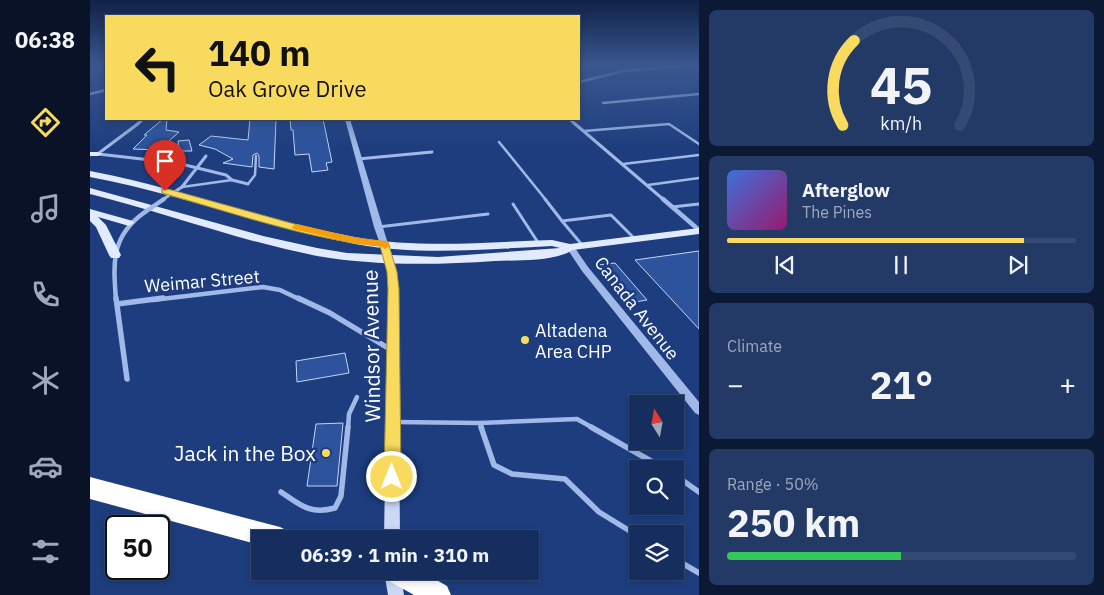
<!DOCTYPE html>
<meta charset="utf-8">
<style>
:root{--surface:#162e5e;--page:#233a67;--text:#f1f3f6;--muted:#9ea8bc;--line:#354a73;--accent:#f8db5e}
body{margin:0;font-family:"IBM Plex Sans",sans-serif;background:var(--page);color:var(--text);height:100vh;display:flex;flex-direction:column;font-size:19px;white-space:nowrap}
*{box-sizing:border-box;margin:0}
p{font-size:16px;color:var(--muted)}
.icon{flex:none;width:28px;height:28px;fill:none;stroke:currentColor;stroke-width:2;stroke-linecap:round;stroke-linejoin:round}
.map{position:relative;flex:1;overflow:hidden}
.drawer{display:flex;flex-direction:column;gap:10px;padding:10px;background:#0c1934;width:405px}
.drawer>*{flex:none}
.guide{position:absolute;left:15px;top:15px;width:475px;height:105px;border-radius:0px;box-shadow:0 2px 8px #0003,0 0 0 1px var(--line);background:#f8db5e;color:#111;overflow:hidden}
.needle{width:32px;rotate:349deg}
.controls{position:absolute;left:539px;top:395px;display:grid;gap:10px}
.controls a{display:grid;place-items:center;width:55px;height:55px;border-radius:0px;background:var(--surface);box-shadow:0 2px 8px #0003,0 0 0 1px var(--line);font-size:25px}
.speed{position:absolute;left:15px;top:515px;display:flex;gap:10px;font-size:25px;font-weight:700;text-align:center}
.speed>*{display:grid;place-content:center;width:65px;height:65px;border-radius:50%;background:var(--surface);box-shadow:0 2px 8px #0003,0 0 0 1px var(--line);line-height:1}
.speed .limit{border:2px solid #111;border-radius:8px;background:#fff;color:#111}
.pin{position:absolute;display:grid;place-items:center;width:42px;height:42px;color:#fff;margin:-51px -21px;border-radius:50% 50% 50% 0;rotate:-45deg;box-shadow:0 0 5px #0007}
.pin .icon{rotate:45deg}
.me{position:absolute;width:55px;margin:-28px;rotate:0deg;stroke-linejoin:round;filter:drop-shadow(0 0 4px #0008)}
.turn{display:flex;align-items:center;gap:18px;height:105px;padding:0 20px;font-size:22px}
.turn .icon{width:65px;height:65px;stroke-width:2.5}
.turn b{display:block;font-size:35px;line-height:42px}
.big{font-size:38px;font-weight:700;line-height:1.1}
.drawer .card{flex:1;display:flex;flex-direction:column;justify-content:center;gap:8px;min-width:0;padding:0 18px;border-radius:8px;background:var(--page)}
.drawer .dial{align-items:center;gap:0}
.dial svg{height:130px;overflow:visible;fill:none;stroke:var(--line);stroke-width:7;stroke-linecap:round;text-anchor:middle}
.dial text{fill:var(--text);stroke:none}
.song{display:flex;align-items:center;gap:15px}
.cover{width:60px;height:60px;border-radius:8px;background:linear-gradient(135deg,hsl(220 70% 55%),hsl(320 70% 35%))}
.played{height:5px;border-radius:2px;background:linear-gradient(90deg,var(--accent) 85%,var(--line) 85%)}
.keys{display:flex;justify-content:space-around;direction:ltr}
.heat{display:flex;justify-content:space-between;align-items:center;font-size:28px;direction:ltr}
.charge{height:8px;border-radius:4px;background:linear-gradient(90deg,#34c759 50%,var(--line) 0)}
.trip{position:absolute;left:161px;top:530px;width:288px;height:50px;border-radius:0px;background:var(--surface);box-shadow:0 2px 8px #0003,0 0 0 1px var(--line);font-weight:700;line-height:50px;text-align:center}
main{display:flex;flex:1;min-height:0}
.tab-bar{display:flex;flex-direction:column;width:90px;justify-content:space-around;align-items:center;background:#091226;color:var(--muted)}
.tab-bar .icon{width:35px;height:35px}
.tab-bar .selected{color:var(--accent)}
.tab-bar b{font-size:22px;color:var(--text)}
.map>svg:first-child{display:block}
.building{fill:#2c539c;stroke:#c4d6f6}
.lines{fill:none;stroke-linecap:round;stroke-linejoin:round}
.service-far4{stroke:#a0b9e8;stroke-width:2}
.service-far3{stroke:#a0b9e8;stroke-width:2.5}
.service-far2{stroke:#a0b9e8;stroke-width:3}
.service-far1{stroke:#a0b9e8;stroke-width:4.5}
.service{stroke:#a0b9e8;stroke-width:5.5}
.minor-far3{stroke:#a0b9e8;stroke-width:2.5}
.minor-far2{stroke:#a0b9e8;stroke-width:3}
.minor-far1{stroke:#a0b9e8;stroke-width:4.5}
.minor{stroke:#a0b9e8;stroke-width:5.5}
.tertiary{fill:#a0b9e8;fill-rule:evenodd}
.secondary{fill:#cbd9f6;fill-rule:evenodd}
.primary{fill:#e2eafe;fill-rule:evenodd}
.motorway{fill:#fff;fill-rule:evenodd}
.minor-bridge-far1{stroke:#a0b9e8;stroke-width:3}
.minor-bridge{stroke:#a0b9e8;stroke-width:4.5}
.route{fill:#f8db5e;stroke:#a18e3d}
.slow{fill:#f59e0b}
.poi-dot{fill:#f8db5e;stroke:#1d3d7e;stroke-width:2}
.labels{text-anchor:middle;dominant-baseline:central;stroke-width:5;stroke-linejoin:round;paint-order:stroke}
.street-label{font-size:18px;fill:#fff;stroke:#1d3d7e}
.poi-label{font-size:18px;fill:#fff;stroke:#1d3d7e;text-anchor:start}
.near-street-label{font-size:21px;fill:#fff;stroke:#1d3d7e}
.near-poi-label{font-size:21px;fill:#fff;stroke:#1d3d7e;text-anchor:end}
</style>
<main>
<nav class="tab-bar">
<b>06:38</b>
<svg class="icon selected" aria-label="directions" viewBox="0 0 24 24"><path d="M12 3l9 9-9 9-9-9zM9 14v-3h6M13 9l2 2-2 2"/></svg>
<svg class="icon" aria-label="music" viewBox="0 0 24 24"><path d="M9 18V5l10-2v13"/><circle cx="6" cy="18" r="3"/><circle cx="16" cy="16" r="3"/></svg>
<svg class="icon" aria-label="phone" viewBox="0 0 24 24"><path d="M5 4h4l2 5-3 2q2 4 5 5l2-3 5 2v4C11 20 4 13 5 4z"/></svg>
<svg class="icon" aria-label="climate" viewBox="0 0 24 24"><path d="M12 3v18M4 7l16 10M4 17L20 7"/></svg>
<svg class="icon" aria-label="car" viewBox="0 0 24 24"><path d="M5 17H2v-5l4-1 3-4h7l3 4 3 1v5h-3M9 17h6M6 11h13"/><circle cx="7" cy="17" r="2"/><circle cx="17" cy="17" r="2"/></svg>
<svg class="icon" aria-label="filters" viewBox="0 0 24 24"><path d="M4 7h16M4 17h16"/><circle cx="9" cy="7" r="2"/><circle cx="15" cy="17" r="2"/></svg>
</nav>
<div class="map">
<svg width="609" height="595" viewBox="0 0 609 595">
<rect width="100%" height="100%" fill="#1d3d7e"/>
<g class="building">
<polygon points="73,119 77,119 76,130 89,132 69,150 43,149 57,135 54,135"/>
<polygon points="160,119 186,119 184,169 169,167 169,156 167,153 163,155 162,167 133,163 143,159 125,149 109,145 121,136 158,140"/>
<polygon points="200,119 233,119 242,162 236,163 238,170 222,172 219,154 205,155 203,130 201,130"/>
<polygon points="99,140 102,151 89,151 88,141"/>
<polygon points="609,251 609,329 545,260"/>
<polygon points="525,263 557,300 539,303 508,265"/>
<polygon points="255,353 259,373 207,382 206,361"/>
<polygon points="253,423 247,486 217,486 226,424"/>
</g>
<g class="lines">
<polyline class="service-far4" points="576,124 579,124"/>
<g class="service-far3">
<polyline points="494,131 579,124 609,144"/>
<polyline points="409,142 456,200"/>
<polyline points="533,164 609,155"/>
<polyline points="158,184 165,175 166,156"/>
<polyline points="558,185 609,178"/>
<polyline points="92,187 142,180"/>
</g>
<g class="service-far2">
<polyline points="455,199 472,221"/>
<polyline points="423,204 449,244"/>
<polyline points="582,207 609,204"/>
<polyline points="288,227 398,214"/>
<polyline points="493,246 472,221 521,215 545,239"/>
</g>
<g class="service-far1">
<polyline points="305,422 390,423 487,419 503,428"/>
<polyline points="390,423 392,428"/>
<polyline points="258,428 259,414 267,397"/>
</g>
<g class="service">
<polyline points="391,427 404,465 422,474 475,479 509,512 548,536"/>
<polyline points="501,427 575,469"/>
<polyline points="585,475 609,492"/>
<path d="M191 492C210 505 220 515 245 508L251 496 258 427"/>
<polyline points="585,559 609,573"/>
</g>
<g class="minor-far3">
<polyline points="489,82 533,71 609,65"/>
<polyline points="0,94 16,90"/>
<polyline points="513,103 609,94"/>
<polyline points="479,119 485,124"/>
<polyline points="47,124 54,119"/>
</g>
<g class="minor-far2">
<polyline points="484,123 574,200"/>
<polyline points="9,153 49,123"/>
<polyline points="8,154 87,163 136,175 142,180 158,184"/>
<polyline points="268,159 342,152"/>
<polyline points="92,187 116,156"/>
</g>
<g class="minor-far1">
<polyline points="573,199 609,230"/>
<path d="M26 300C23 262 21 236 55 212"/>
<polyline points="63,300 173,287 190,290 211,300"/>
</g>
<g class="minor">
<polyline points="26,298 37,379"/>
<polyline points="208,298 240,313 303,351"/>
<polyline points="27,304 73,298"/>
</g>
<g class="tertiary">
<polygon points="255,119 260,119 298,244 297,246 291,246 290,244 284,227"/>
<polygon points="477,245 483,245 498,267 609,402 609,415 605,413 492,271 476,247"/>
</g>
<g class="secondary">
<polygon points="294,241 298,244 307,272 308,289 310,539 294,539 298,289 297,272 290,244"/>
<polygon points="294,571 310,571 314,595 298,595"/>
</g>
<g class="primary">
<polygon points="0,152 8,152 12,154 8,156 0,156"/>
<path d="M0 171C90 188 175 221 265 237 330 249 397 242 462 240L480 244 609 228V234L483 250C463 262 428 260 405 261 346 265 286 266 227 256 150 241 76 213 0 194V188L173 236 227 248 257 253 348 257 470 248 462 246C397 249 330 256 265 244 175 227 90 194 0 177Z"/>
<polygon points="0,209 43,221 44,223 39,226 8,217 16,225 31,255 29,258 21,258 19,255 6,227 0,221"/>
</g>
<g class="motorway">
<polygon points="0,477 190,527 198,531 202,539 170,539 170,545 0,499"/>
<polygon points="294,571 331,571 357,586 361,595 324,595 297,580"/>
</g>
<polyline class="minor-bridge-far1" points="72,200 92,187"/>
<polyline class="minor-bridge" points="55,212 74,199"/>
</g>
<linearGradient id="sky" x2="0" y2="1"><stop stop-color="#102245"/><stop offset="0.44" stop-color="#3a578f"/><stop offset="1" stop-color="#3a578f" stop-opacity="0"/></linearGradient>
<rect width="609" height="148" fill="url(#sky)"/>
<path class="route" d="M72 189H78L226 230 267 238 298 242 307 272 309 289 311 477 308 482 302 485 297 482 294 477 298 289 297 272 290 246C216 239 144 213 72 193Z"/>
<polygon class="slow" points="207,224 267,238 294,241 298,242 300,246 295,249 290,246 267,244 203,229 202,227"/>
<g class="poi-dot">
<circle cx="435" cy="340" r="5"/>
<circle cx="236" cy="453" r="5"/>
</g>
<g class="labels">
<g class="street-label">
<text transform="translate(112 281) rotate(-5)">Weimar Street</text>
<text transform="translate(547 308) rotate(52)">Canada Avenue</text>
</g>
<g class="poi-label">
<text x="445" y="330">Altadena<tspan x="445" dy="21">Area CHP</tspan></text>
</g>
<g class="near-street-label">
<text transform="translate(281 346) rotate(-91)">Windsor Avenue</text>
</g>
<g class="near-poi-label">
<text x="226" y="453">Jack in the Box</text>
</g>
</g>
</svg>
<div class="controls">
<a><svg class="needle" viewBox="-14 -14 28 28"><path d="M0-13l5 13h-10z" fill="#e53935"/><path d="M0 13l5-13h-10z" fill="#9ea8bc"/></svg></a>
<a><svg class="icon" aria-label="search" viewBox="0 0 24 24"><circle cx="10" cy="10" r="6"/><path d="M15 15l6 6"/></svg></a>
<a><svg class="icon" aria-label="layers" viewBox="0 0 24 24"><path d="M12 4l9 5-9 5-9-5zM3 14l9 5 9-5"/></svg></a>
</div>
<div class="speed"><div class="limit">50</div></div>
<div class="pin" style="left:75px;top:191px;background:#d93025"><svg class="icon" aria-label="arrive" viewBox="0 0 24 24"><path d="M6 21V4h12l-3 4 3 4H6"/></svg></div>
<svg class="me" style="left:302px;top:477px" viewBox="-20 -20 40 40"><circle r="17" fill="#f8db5e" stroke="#fff" stroke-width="3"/><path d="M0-11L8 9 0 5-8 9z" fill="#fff"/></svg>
<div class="trip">06:39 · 1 min · 310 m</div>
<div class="guide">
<div class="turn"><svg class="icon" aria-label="left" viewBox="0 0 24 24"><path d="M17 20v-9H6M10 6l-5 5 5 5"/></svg><div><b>140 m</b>Oak Grove Drive</div></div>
</div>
</div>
<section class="drawer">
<div class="card dial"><svg viewBox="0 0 100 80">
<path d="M14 69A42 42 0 1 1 86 69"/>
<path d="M14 69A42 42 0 0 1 21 17" stroke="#f8db5e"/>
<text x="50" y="56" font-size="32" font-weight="700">45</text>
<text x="50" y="72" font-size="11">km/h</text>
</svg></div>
<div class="card">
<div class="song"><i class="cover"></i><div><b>Afterglow</b><p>The Pines</p></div></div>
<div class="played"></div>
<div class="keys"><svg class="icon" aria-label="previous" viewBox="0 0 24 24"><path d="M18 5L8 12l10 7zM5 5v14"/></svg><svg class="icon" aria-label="pause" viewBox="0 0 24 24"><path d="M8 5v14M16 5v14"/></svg><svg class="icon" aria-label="next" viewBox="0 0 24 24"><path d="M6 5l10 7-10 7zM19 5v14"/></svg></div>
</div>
<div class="card"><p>Climate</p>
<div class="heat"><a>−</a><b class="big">21°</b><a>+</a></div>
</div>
<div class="card"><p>Range · 50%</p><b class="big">250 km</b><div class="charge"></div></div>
</section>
</main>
